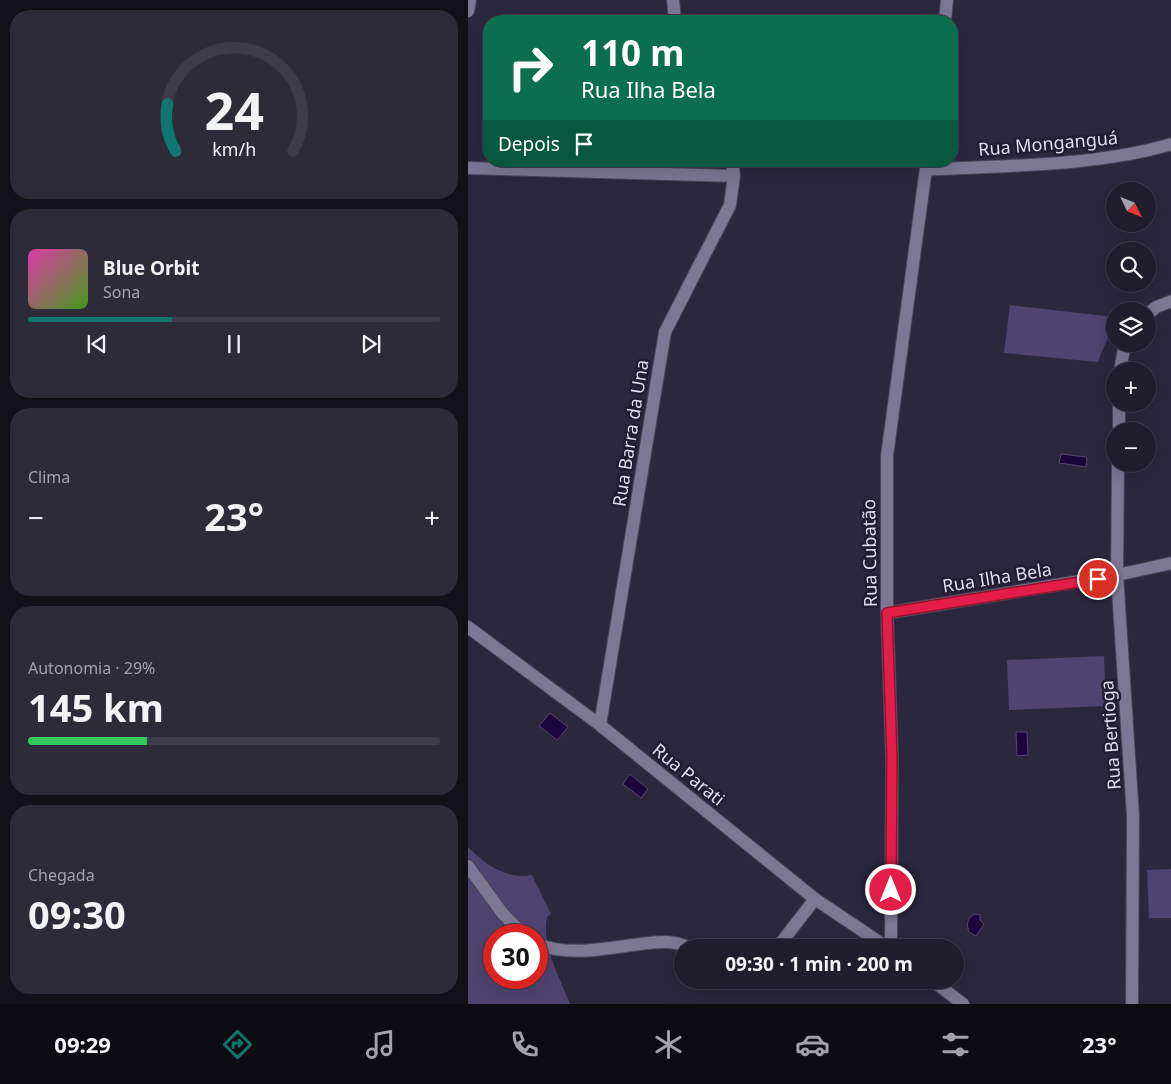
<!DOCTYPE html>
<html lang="pt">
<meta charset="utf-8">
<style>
:root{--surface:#201d2e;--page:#2d2a3a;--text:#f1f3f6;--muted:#a2a2aa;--line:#3d3b4a;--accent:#0f766e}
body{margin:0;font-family:"Noto Sans",sans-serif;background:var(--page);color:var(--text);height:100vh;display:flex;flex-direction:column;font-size:19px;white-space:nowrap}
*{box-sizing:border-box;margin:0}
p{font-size:16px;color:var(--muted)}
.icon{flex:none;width:28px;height:28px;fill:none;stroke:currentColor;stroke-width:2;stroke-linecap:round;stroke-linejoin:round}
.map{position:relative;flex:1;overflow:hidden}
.sheet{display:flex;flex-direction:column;gap:10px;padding:10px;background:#121019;width:468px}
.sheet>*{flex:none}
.top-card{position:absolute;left:15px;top:15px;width:475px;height:152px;border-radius:20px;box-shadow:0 5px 20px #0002,0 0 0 1px var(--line);background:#0b6e4f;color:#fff;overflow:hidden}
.needle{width:32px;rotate:133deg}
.tools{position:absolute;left:638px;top:182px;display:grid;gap:10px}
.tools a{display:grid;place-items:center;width:50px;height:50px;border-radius:50%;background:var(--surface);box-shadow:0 5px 20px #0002,0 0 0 1px var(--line);font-size:25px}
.speed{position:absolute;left:15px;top:924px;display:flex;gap:10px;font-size:25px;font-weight:700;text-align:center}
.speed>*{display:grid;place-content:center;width:65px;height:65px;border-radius:50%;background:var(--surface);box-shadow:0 5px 20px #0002,0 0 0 1px var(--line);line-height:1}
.speed .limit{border:8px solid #d22;background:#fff;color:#111}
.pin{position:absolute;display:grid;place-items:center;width:42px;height:42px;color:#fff;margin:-21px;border:2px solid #fff;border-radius:50%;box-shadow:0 1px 5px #0007}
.me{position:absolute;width:55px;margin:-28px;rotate:0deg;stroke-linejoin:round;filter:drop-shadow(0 0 4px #0008)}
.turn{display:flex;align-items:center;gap:18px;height:105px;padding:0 15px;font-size:22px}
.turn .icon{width:65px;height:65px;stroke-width:2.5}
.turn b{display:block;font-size:35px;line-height:42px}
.then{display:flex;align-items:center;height:48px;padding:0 15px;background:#0003;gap:10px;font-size:19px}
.big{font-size:38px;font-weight:700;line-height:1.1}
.sheet .card{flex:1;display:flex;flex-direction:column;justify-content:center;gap:8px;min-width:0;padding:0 18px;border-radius:20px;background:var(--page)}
.sheet .dial{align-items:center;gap:0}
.dial svg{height:130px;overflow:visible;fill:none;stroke:var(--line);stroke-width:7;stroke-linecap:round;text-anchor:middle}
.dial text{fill:var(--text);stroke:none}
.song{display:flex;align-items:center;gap:15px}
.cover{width:60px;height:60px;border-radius:8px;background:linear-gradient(135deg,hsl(320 70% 55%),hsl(100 70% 35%))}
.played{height:5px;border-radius:2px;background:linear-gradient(90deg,var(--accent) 35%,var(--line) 35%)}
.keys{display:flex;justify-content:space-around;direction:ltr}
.heat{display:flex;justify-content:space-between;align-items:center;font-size:28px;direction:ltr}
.charge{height:8px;border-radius:4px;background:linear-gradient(90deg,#34c759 29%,var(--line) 0)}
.trip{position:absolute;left:206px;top:939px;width:290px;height:50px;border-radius:25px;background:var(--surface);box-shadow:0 5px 20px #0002,0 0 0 1px var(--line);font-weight:700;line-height:50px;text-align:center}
.menu{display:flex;height:80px;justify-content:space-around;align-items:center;background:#0d0c12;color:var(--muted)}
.menu .icon{width:35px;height:35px}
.menu .selected{color:var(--accent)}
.menu b{font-size:22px;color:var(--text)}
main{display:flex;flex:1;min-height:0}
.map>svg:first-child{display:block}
.green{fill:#4e446f;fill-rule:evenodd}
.water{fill:#1a063a;stroke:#55466f}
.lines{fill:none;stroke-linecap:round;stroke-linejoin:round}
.minor-casing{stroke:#494558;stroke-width:14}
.minor{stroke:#7c7792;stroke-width:12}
.route-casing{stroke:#92132f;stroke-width:12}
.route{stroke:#e11d48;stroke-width:9}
.labels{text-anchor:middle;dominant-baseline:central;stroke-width:5;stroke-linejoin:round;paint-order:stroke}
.street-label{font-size:18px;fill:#dfddec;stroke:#221d33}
</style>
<main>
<section class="sheet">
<div class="card dial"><svg viewBox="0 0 100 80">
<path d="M14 69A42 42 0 1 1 86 69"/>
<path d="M14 69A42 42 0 0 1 9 40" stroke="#0f766e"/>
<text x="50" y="56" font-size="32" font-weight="700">24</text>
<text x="50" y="72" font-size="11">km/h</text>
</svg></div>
<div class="card">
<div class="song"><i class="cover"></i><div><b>Blue Orbit</b><p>Sona</p></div></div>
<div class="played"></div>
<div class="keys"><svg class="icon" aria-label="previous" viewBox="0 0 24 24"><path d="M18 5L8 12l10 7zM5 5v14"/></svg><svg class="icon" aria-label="pause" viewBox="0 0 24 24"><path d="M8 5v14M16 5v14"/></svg><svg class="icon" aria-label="next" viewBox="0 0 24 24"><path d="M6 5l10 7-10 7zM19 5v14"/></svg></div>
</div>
<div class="card"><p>Clima</p>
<div class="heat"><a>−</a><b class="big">23°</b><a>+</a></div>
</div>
<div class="card"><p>Autonomia · 29%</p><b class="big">145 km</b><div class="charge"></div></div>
<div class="card"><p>Chegada</p><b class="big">09:30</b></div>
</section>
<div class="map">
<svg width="704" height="1004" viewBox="0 0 704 1004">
<rect width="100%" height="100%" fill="#2b273d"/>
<g class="green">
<path d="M542 305 646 317C646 327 634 350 630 362L536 353Z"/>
<polygon points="636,656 638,706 541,710 539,660"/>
<path d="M0 847C17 864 38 880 64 875L83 914 79 917C73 945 92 978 102 1004H0ZM26 935H69V978H26Z"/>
<polygon points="703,869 703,918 681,918 679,870"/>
</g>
<g class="water">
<polygon points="593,454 619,457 618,467 591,463"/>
<polygon points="82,713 100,727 89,740 71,726"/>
<polygon points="548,732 559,732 560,755 549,756"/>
<polygon points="162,774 180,789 173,798 155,784"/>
<path d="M507 914 512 915V920L516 924 508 936 501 932C498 923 499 919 507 914Z"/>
</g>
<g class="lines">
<g class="minor-casing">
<g id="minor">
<polyline points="205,0 207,21"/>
<polyline points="0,11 2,0"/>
<polyline points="477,21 479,0"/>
<polyline points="0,168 266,176"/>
<path d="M458 170C539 165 625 167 704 144"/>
<polyline points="679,315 688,307 704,301"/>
<polyline points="652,371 657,344"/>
<polyline points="651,431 651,404"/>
<polyline points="650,464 649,575 665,816 664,1004"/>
<polyline points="419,613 649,575 704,563"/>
<polyline points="0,627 132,725 347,899 420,948"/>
<polyline points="132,725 197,332 262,205 266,176 264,161"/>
<polyline points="0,866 35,914 56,935"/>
<path d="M69 944C102 957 138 948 172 944 190 942 204 939 221 948"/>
<polyline points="309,948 347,899"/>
<polyline points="423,948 424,757 419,613 419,456 459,161"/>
<polyline points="464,980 495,1004"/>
</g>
</g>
<use href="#minor" class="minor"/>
</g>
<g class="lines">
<g class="route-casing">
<polyline id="route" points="423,890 424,757 419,613 630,579"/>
</g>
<use href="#route" class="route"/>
</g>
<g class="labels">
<g class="street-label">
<text transform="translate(580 143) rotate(-5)">Rua Monganguá</text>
<text transform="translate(162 433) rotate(-81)">Rua Barra da Una</text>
<text transform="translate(401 553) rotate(-91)">Rua Cubatão</text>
<text transform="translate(529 577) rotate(-9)">Rua Ilha Bela</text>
<text transform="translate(642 735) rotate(-94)">Rua Bertioga</text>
<text transform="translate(221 774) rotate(39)">Rua Parati</text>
</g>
</g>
</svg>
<div class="tools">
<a><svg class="needle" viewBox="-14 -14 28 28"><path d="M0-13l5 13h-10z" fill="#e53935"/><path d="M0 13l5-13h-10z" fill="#a2a2aa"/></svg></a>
<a><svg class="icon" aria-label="search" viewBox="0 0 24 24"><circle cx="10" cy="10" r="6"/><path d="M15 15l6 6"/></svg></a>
<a><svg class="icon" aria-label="layers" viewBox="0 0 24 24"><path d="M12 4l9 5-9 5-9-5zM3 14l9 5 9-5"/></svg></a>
<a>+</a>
<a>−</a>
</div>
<div class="speed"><div class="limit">30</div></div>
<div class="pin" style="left:630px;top:579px;background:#d93025"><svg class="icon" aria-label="arrive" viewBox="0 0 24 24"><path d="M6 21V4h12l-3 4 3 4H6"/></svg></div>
<svg class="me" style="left:423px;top:890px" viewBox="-20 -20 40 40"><circle r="17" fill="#e11d48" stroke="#fff" stroke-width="3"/><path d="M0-11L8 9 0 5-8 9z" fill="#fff"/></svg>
<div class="trip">09:30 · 1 min · 200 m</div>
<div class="top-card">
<div class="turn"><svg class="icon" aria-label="right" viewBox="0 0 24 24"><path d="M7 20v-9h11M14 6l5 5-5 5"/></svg><div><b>110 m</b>Rua Ilha Bela</div></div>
<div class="then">Depois<svg class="icon" aria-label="arrive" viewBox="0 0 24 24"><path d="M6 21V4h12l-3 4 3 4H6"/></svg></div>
</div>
</div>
</main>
<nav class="menu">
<b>09:29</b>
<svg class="icon selected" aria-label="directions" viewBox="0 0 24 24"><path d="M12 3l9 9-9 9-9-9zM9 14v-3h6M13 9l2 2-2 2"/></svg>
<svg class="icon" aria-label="music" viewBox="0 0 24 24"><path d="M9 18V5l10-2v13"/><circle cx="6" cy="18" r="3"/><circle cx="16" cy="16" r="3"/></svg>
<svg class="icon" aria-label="phone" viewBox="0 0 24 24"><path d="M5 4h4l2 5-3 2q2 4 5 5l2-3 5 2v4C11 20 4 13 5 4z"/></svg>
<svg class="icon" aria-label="climate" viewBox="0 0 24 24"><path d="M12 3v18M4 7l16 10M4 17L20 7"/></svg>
<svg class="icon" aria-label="car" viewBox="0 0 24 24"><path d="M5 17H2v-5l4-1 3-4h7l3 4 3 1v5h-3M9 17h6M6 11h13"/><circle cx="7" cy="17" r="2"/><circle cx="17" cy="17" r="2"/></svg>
<svg class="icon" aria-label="filters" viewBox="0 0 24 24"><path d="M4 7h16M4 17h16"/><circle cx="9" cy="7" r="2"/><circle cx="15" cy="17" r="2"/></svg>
<b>23°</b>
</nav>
